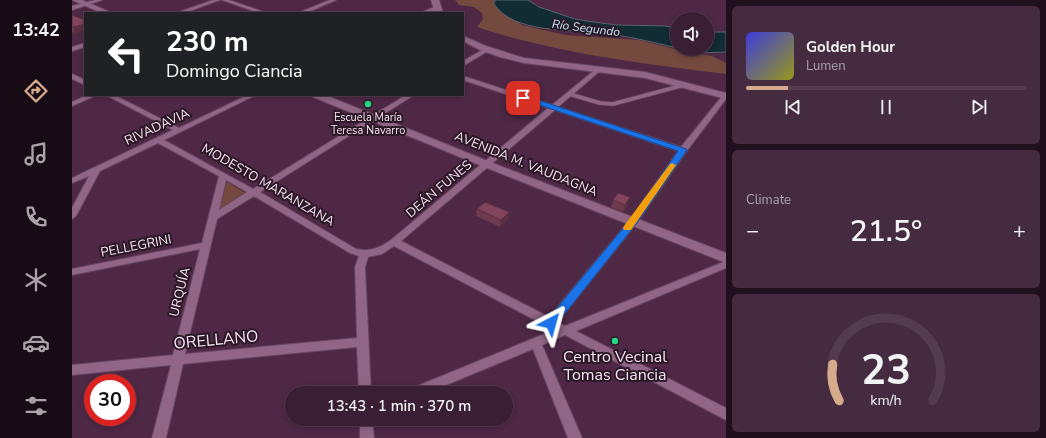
<!DOCTYPE html>
<meta charset="utf-8">
<style>
:root{--surface:#3a1e34;--page:#452b40;--text:#f1f3f6;--muted:#aba2ac;--line:#543c4f;--accent:#d6ab8b}
body{margin:0;font-family:"Nunito Sans",sans-serif;background:var(--page);color:var(--text);height:100vh;display:flex;flex-direction:column;font-size:15px;white-space:nowrap}
*{box-sizing:border-box;margin:0}
p{font-size:13px;color:var(--muted)}
.icon{flex:none;width:22px;height:22px;fill:none;stroke:currentColor;stroke-width:2;stroke-linecap:round;stroke-linejoin:round}
.map{position:relative;flex:1;overflow:hidden}
.sheet{display:flex;flex-direction:column;gap:6px;padding:6px;background:#20101d;width:320px}
.sheet>*{flex:none}
.guide{position:absolute;left:12px;top:12px;width:380px;height:84px;border-radius:0px;box-shadow:0 2px 6px #0003,0 0 0 1px var(--line);background:#202124;color:#fff;overflow:hidden}
.fabs{position:absolute;left:598px;top:12px;display:grid;gap:8px}
.fabs a{display:grid;place-items:center;width:44px;height:44px;border-radius:50%;background:var(--surface);box-shadow:0 2px 6px #0003,0 0 0 1px var(--line);font-size:20px}
.speed{position:absolute;left:12px;top:374px;display:flex;gap:8px;font-size:20px;font-weight:700;text-align:center}
.speed>*{display:grid;place-content:center;width:52px;height:52px;border-radius:50%;background:var(--surface);box-shadow:0 2px 6px #0003,0 0 0 1px var(--line);line-height:1}
.speed .limit{border:6px solid #d22;background:#fff;color:#111}
.pin{position:absolute;display:grid;place-items:center;width:34px;height:34px;color:#fff;margin:-17px;border-radius:8px;box-shadow:0 2px 6px #0006}
.me{position:absolute;width:44px;margin:-22px;rotate:39deg;stroke-linejoin:round;filter:drop-shadow(0 0 3px #0008)}
.turn{display:flex;align-items:center;gap:14px;height:84px;padding:0 16px;font-size:18px}
.turn .icon{width:52px;height:52px;stroke-width:2.5}
.turn b{display:block;font-size:28px;line-height:34px}
.big{font-size:30px;font-weight:600;line-height:1.1}
.sheet .widget{flex:1;display:flex;flex-direction:column;justify-content:center;gap:6px;min-width:0;padding:0 14px;border-radius:6px;background:var(--page)}
.sheet .dial{align-items:center;gap:0}
.dial svg{height:104px;overflow:visible;fill:none;stroke:var(--line);stroke-width:7;stroke-linecap:round;text-anchor:middle}
.dial text{fill:var(--text);stroke:none}
.song{display:flex;align-items:center;gap:12px}
.cover{width:48px;height:48px;border-radius:6px;background:linear-gradient(135deg,hsl(240 70% 55%),hsl(60 70% 35%))}
.played{height:4px;border-radius:2px;background:linear-gradient(90deg,var(--accent) 15%,var(--line) 15%)}
.keys{display:flex;justify-content:space-around;direction:ltr}
.heat{display:flex;justify-content:space-between;align-items:center;font-size:22px;direction:ltr}
.trip{position:absolute;left:213px;top:386px;width:228px;height:40px;border-radius:20px;background:var(--surface);box-shadow:0 2px 6px #0003,0 0 0 1px var(--line);font-weight:600;line-height:40px;text-align:center}
main{display:flex;flex:1;min-height:0}
.dock{display:flex;flex-direction:column;width:72px;justify-content:space-around;align-items:center;background:#170c15;color:var(--muted)}
.dock .icon{width:28px;height:28px}
.dock .on{color:var(--accent)}
.dock b{font-size:18px;color:var(--text)}
.map>svg:first-child{display:block}
.green{fill:#754a3e}
.water{fill:#112c33;stroke:#57636d}
.lines{fill:none;stroke-linecap:round;stroke-linejoin:round}
.service-casing{stroke:#66455f;stroke-width:5}
.minor-casing{stroke:#66455f;stroke-width:2}
.secondary-casing{stroke:#66455f;stroke-width:2}
.service{stroke:#906585;stroke-width:3.5}
.minor{fill:#906585;fill-rule:evenodd}
.secondary{fill:#906585;fill-rule:evenodd}
.wall{fill:#6f3a4e}
.shaded-wall{fill:#5a3040}
.building{fill:#81445b;stroke:#5a3040}
.route{fill:#1a73e8;stroke:#114b97}
.slow{fill:#f59e0b}
.poi-dot{fill:#24d886;stroke:#291825;stroke-width:1.5}
.labels{text-anchor:middle;dominant-baseline:central;stroke-width:4;stroke-linejoin:round;paint-order:stroke}
.far-poi-label{font-size:11px;fill:#fbe2f4;stroke:#291825}
.far-water-label{font-size:12px;font-style:italic;fill:#bfe9f5;stroke:#291825}
.street-label{font-size:13px;fill:#fbe2f4;stroke:#291825}
.near-street-label{font-size:16px;fill:#fbe2f4;stroke:#291825}
.near-poi-label{font-size:16px;fill:#fbe2f4;stroke:#291825}
</style>
<main>
<nav class="dock">
<b>13:42</b>
<svg class="icon on" aria-label="directions" viewBox="0 0 24 24"><path d="M12 3l9 9-9 9-9-9zM9 14v-3h6M13 9l2 2-2 2"/></svg>
<svg class="icon" aria-label="music" viewBox="0 0 24 24"><path d="M9 18V5l10-2v13"/><circle cx="6" cy="18" r="3"/><circle cx="16" cy="16" r="3"/></svg>
<svg class="icon" aria-label="phone" viewBox="0 0 24 24"><path d="M5 4h4l2 5-3 2q2 4 5 5l2-3 5 2v4C11 20 4 13 5 4z"/></svg>
<svg class="icon" aria-label="climate" viewBox="0 0 24 24"><path d="M12 3v18M4 7l16 10M4 17L20 7"/></svg>
<svg class="icon" aria-label="car" viewBox="0 0 24 24"><path d="M5 17H2v-5l4-1 3-4h7l3 4 3 1v5h-3M9 17h6M6 11h13"/><circle cx="7" cy="17" r="2"/><circle cx="17" cy="17" r="2"/></svg>
<svg class="icon" aria-label="filters" viewBox="0 0 24 24"><path d="M4 7h16M4 17h16"/><circle cx="9" cy="7" r="2"/><circle cx="15" cy="17" r="2"/></svg>
</nav>
<div class="map">
<svg width="654" height="438" viewBox="0 0 654 438">
<rect width="100%" height="100%" fill="#4e2845"/>
<g class="green">
<path d="M383 0H428L434 12 450 25 493 35 567 40 619 53 640 56 654 63V74C573 64 483 53 405 27L411 19 410 13 402 7 387 5Z"/>
<polygon points="155,182 175,194 144,212"/>
</g>
<g class="water">
<path d="M423 0H456L467 7 503 19 521 22 545 25 593 26 605 28V48C580 42 556 36 530 33 498 29 442 34 422 4Z"/>
<polygon points="635,32 654,32 654,52 628,53 609,49 635,49"/>
</g>
<g class="lines">
<g class="service-casing">
<polyline id="service" points="497,94 528,103 541,104 612,85"/>
</g>
<g class="minor-casing">
<g id="minor">
<polygon points="23,0 30,0 0,10 0,6"/>
<polygon points="141,0 148,0 112,13 104,13"/>
<polygon points="150,0 157,0 195,13 187,13"/>
<polygon points="258,0 264,0 234,13 226,13"/>
<polygon points="365,6 367,7 367,9 356,13 348,13"/>
<polygon points="13,43 13,47 0,51 0,47"/>
<polygon points="414,48 417,50 416,51 391,66 391,61"/>
<path d="M524 69 529 70 486 107 609 147 651 95 654 94V99L614 152 564 224 486 322 493 326 654 261V268L504 331 654 408V420L493 335 470 345 510 438H496L461 349 355 393H336L338 389 482 330 322 246 310 254 296 257 293 267 299 393H287L285 347 111 364 94 438H80L99 365 0 375V365L101 355 128 249 0 275V269L130 243 147 176 86 143 28 171 4 216 0 219V208L17 176 0 183V178L101 130 34 95H42L107 128 176 95H184L92 140 181 189 334 95H342L188 192 284 249C299 252 307 248 319 240L476 108 391 80V76L480 105ZM483 110 606 151 558 220 477 317 329 241ZM154 180 175 192 147 210ZM182 196 278 253 287 256 283 267 285 338 113 354 145 219Z"/>
<polygon points="0,74 13,80 13,85 0,79"/>
<polygon points="16,95 25,95 0,106 0,102"/>
<polygon points="288,419 300,419 302,438 288,438"/>
</g>
</g>
<g class="secondary-casing">
<g id="secondary">
<polygon points="0,0 10,0 40,13 30,13"/>
<polygon points="359,0 367,0 371,13 363,13"/>
<polygon points="391,36 414,46 452,58 573,72 654,93 654,99 573,78 452,63 428,57 408,50 391,41"/>
<polygon points="239,95 253,95 418,162 654,253 654,263 410,166 241,97"/>
</g>
</g>
<use href="#service" class="service"/>
<use href="#minor" class="minor"/>
<use href="#secondary" class="secondary"/>
</g>
<g class="wall">
<polygon points="0,15 3,34 0,32"/>
<polygon points="558,197 556,204 551,212 539,207 541,200"/>
<polygon points="405,209 437,212 436,219 428,227 404,216"/>
</g>
<g class="shaded-wall">
<polygon points="13,24 13,31 3,34 1,27"/>
<polygon points="558,197 556,204 551,212 553,205"/>
<polygon points="437,212 436,219 428,227 429,220"/>
</g>
<g class="building">
<polygon points="0,15 13,20 13,24 1,27 0,27"/>
<polygon points="546,193 558,197 553,205 541,200"/>
<polygon points="413,202 437,212 429,220 405,209"/>
</g>
<polygon class="route" points="449,96 454,96 614,149 615,150 564,224 483,326 479,328 475,326 473,323 475,320 558,220 606,151 449,99"/>
<polygon class="slow" points="600,163 604,165 559,230 552,230 551,228 552,226 598,164"/>
<g class="poi-dot">
<circle cx="296" cy="104" r="4"/>
<circle cx="543" cy="341" r="4"/>
</g>
<g class="labels">
<g class="far-poi-label">
<text x="296" y="117">Escuela María<tspan x="296" dy="13">Teresa Navarro</tspan></text>
</g>
<g class="far-water-label">
<text transform="translate(514 28) rotate(7)">Río Segundo</text>
</g>
<g class="street-label">
<text transform="translate(85 127) rotate(-25)">RIVADAVIA</text>
<text transform="translate(454 164) rotate(22)">AVENIDA M. VAUDAGNA</text>
<text transform="translate(196 185) rotate(30)">MODESTO MARANZANA</text>
<text transform="translate(367 189) rotate(-40)">DEÁN FUNES</text>
<text transform="translate(64 246) rotate(-11)">PELLEGRINI</text>
<text transform="translate(108 292) rotate(-76)">URQUÍA</text>
</g>
<g class="near-street-label">
<text transform="translate(144 340) rotate(-5)">ORELLANO</text>
</g>
<g class="near-poi-label">
<text x="543" y="357">Centro Vecinal<tspan x="543" dy="18">Tomas Ciancia</tspan></text>
</g>
</g>
</svg>
<div class="fabs">
<a><svg class="icon" aria-label="sound" viewBox="0 0 24 24"><path d="M4 9h4l5-4v14l-5-4H4zM17 9q2 3 0 6"/></svg></a>
</div>
<div class="speed"><div class="limit">30</div></div>
<div class="pin" style="left:451px;top:98px;background:#d93025"><svg class="icon" aria-label="arrive" viewBox="0 0 24 24"><path d="M6 21V4h12l-3 4 3 4H6"/></svg></div>
<svg class="me" style="left:479px;top:323px" viewBox="-20 -20 40 40"><path d="M0-17L14 15 0 8-14 15z" fill="#1a73e8" stroke="#fff" stroke-width="4"/></svg>
<div class="trip">13:43 · 1 min · 370 m</div>
<div class="guide">
<div class="turn"><svg class="icon" aria-label="left" viewBox="0 0 24 24"><path d="M17 20v-9H6M10 6l-5 5 5 5"/></svg><div><b>230 m</b>Domingo Ciancia</div></div>
</div>
</div>
<section class="sheet">
<div class="widget">
<div class="song"><i class="cover"></i><div><b>Golden Hour</b><p>Lumen</p></div></div>
<div class="played"></div>
<div class="keys"><svg class="icon" aria-label="previous" viewBox="0 0 24 24"><path d="M18 5L8 12l10 7zM5 5v14"/></svg><svg class="icon" aria-label="pause" viewBox="0 0 24 24"><path d="M8 5v14M16 5v14"/></svg><svg class="icon" aria-label="next" viewBox="0 0 24 24"><path d="M6 5l10 7-10 7zM19 5v14"/></svg></div>
</div>
<div class="widget"><p>Climate</p>
<div class="heat"><a>−</a><b class="big">21.5°</b><a>+</a></div>
</div>
<div class="widget dial"><svg viewBox="0 0 100 80">
<path d="M14 69A42 42 0 1 1 86 69"/>
<path d="M14 69A42 42 0 0 1 9 41" stroke="#d6ab8b"/>
<text x="50" y="56" font-size="32" font-weight="700">23</text>
<text x="50" y="72" font-size="11">km/h</text>
</svg></div>
</section>
</main>
